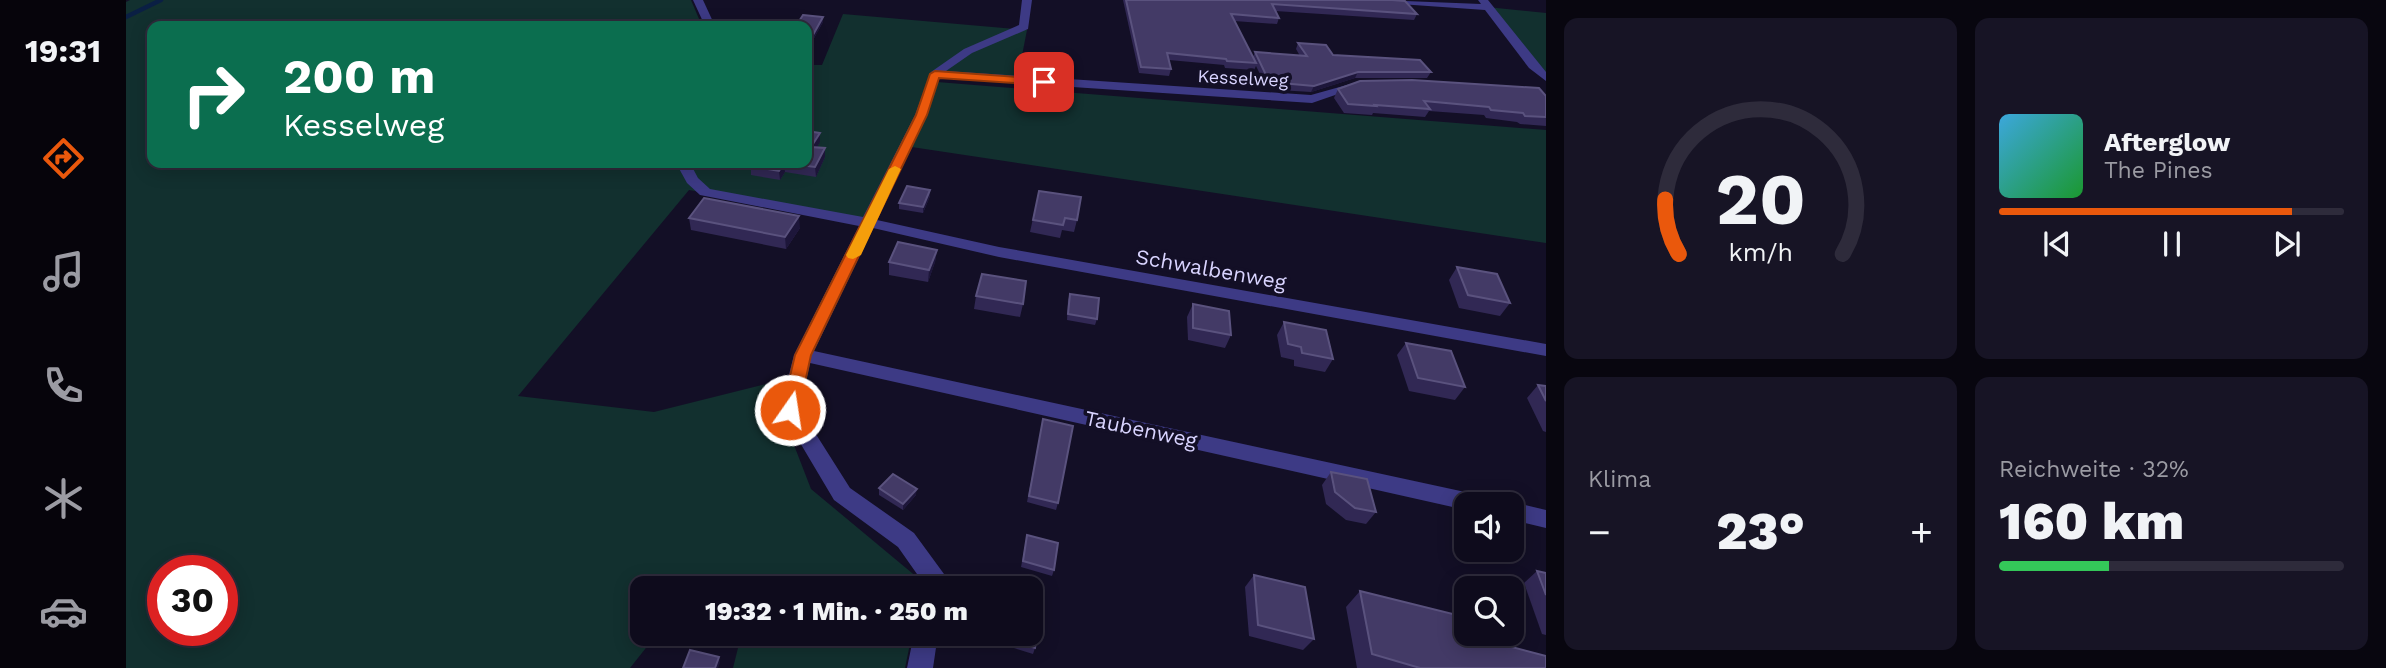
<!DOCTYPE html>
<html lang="de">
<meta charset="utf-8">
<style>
:root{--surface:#0e0b1c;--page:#171425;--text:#f1f3f6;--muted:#9b9ba3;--line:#2e2b3b;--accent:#ea580c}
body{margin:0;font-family:"Work Sans",sans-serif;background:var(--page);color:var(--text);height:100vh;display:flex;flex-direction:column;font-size:26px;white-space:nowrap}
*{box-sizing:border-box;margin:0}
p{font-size:23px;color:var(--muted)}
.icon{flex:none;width:38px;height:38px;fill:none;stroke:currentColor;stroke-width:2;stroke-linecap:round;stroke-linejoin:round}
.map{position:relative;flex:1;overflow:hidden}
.side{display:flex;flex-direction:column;gap:18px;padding:18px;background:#08060f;width:840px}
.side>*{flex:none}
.guide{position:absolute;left:21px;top:21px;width:665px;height:147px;border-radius:14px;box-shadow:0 4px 18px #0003,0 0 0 2px var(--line);background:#0b6e4f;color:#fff;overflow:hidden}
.fabs{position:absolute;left:1328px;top:492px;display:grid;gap:14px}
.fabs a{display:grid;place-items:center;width:70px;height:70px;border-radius:14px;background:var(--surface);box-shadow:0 4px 18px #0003,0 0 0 2px var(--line);font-size:35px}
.speed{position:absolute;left:21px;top:555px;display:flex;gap:14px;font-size:35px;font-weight:700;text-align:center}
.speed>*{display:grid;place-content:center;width:91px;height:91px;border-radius:50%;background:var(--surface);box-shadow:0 4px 18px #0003,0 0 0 2px var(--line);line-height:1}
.speed .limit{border:10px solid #d22;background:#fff;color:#111}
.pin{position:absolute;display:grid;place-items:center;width:60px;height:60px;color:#fff;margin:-30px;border-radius:14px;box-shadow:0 4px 10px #0006}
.me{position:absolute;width:77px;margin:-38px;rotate:13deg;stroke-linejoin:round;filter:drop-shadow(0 0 5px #0008)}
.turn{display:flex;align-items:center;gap:24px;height:147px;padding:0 21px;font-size:32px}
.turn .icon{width:91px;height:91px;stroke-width:2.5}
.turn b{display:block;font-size:49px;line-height:60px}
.big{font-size:52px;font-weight:800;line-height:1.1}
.side .tile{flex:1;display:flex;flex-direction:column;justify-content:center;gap:10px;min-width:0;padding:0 24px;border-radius:14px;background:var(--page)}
.side .dial{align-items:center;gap:0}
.dial svg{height:182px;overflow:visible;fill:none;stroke:var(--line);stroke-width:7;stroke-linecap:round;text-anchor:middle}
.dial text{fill:var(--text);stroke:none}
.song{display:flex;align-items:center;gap:21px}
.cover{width:84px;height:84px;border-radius:10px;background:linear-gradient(135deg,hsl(200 70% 55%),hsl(130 70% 35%))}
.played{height:7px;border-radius:4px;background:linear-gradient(90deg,var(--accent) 85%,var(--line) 85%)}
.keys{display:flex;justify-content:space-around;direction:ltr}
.heat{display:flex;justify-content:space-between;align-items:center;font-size:38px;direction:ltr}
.charge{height:10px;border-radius:5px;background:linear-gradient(90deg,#34c759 32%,var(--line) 0)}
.side .tiles{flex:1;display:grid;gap:18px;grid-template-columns:repeat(2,1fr)}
.trip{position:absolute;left:504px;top:576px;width:413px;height:70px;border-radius:14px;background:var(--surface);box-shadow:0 4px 18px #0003,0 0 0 2px var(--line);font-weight:800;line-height:70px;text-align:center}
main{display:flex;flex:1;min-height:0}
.tab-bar{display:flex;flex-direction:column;width:126px;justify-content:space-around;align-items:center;background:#06040b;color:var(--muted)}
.tab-bar .icon{width:49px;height:49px}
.tab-bar .current{color:var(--accent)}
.tab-bar b{font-size:32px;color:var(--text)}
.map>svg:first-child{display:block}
.green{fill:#12302f;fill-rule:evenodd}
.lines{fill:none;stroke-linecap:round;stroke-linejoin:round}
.stream{stroke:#0a1f44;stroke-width:4.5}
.minor{fill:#3d3a85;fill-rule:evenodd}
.wall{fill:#312854}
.shaded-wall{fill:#1d163a}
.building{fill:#433a66;stroke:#5a527e;stroke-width:2}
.route{fill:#ea580c;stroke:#983908;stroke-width:2}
.slow{fill:#f59e0b}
.labels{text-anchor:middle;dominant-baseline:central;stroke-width:7;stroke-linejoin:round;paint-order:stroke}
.far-street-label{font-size:18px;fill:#d9d4ff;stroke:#130f26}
.street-label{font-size:21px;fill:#d9d4ff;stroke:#130f26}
</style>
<main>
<nav class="tab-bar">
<b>19:31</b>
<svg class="icon current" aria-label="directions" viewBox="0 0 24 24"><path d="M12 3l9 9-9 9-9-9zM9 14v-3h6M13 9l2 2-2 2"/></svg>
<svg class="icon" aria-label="music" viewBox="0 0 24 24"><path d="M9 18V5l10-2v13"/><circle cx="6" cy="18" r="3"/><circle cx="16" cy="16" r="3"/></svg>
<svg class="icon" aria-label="phone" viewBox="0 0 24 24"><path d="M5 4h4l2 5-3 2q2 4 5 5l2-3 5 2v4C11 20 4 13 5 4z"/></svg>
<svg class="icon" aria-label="climate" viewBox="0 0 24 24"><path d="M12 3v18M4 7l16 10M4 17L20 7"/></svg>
<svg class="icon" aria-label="car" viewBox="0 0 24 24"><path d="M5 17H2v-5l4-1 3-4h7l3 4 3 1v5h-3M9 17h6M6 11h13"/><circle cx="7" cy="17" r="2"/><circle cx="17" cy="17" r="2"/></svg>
</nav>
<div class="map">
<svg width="1420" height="668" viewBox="0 0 1420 668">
<rect width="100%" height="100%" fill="#130f26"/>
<g class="green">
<path d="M4 0H565L576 26H26V163H681V65H696L717 14 901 30 891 81 813 78 811 82 1420 130V243L779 146 742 221 563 190 392 396 528 412 644 383 685 489 798 583 797 588H516V634H531L504 668H0V2ZM37 570H96V630H37Z"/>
<polygon points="1361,7 1420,13 1420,74"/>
<polygon points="578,634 786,634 779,668 607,668 613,644"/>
</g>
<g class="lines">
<polyline class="stream" points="0,17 35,0"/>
<g class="minor">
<polygon points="567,0 577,0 589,26 579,26"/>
<polygon points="896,0 906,0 902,29 846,53 820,71 1185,95 1235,81 1241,84 1186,103 813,78 801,115 751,220 873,247 1420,344 1420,356 873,257 747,228 688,351 1353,495 1361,498 1364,504 1340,504 1340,510 684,363 674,409 724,488 788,533 818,574 821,588 797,588 798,584 772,547 708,500 654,409 668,355 733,226 574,195 561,183 550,163 564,163 572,178 584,189 737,217 789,115 805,72 838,49 893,25"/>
<polygon points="1254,0 1355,4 1352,0 1362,0 1420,72 1420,81 1403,68 1359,10 1259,3"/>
<polygon points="1386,502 1420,510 1420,528 1386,520 1386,504 1380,504"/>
<polygon points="788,634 812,634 807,668 781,668"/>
</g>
</g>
<g class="wall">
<polygon points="997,0 1266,0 1291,14 1288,20 1149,11 1153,18 1151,24 1108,21 1127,57 1129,52 1174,56 1170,49 1172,43 1207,55 1305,72 1301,78 1229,78 1185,92 1152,90 1148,83 1138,82 1130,66 1128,70 1099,68 1098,65 1043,60 1045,69 1043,76 1013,73"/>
<polygon points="697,17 697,22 687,40 681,40 681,26"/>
<polygon points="1212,89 1420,96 1420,126 1394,124 1391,122 1360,118 1358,115 1303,111 1299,117 1247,113 1246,115 1218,113 1208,98"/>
<polygon points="694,142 691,147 699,148 699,157 690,177 659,172 654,180 625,175 625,166"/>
<polygon points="804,190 804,196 797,213 773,209 773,203"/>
<polygon points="913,191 951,220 948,232 936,230 934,238 904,232"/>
<polygon points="563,218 674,228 660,249 565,230"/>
<polygon points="811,250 809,262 802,282 763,275 763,262"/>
<polygon points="1331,267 1384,303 1374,316 1333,308 1323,280"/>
<polygon points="944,294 971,319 969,325 941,320 942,300"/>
<polygon points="850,296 897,304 894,317 848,309"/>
<polygon points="1067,304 1105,335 1099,348 1062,340 1061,317"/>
<polygon points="1158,322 1207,359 1199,372 1168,366 1168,360 1155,357 1151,335"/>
<polygon points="1280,343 1339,387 1329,400 1283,391 1271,355"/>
<polygon points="1412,385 1420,386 1420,432 1417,431 1401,398"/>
<polygon points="917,419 932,503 930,510 901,502"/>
<polygon points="1205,472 1250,512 1240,524 1220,520 1200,504 1196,485"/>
<polygon points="753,488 790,495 777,510 753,495"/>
<polygon points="901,535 928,570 926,576 895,567"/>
<polygon points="1411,571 1420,573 1420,635 1416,634 1398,583"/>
<polygon points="1128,575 1188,639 1177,650 1123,636 1119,587"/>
<polygon points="1234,591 1340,635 1420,668 1231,668 1220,607"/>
<polygon points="877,634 905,634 909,648 907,654 875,644"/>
</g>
<g class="shaded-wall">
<polygon points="697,17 697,22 687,40 687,35"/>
<polygon points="1232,72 1229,78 1185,92 1188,86"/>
<polygon points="694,133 694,142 686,156 685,147"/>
<polygon points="699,148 699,157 690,177 689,167"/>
<polygon points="658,163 659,172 654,180 653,171"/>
<polygon points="804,190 804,196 797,213 797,207"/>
<polygon points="673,216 674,228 660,249 659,237"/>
<polygon points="811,250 809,262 802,282 803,270"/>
<polygon points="791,489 790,495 777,510 777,504"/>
<polygon points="593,657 594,663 592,668 589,668"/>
</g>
<g class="building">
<polygon points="1000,0 1266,0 1279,1 1291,14 1146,4 1153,18 1105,14 1130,63 1101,61 1100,59 1041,53 1045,69 1015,67"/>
<polygon points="677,15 697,17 687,35 681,34 681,26 670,26"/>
<polygon points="1172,43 1200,45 1207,55 1294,60 1305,72 1232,72 1188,86 1155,83 1151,76 1140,75 1129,52 1181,56"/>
<polygon points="1286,80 1413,88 1420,96 1420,117 1399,116 1397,113 1365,110 1363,107 1298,101 1304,109 1249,105 1250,106 1222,104 1212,89 1234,81"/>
<polygon points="681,131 694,133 685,147 699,148 689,167 658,163 653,171 625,166 627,163 681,163"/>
<polygon points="781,186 804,190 797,207 773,203"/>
<polygon points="913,191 955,197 951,220 939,218 937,225 907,220"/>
<polygon points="578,198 673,216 659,237 563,218"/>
<polygon points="772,242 811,250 803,270 763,262"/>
<polygon points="1331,267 1371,274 1384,303 1342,295"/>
<polygon points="856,274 900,281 897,304 850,296"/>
<polygon points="944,294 973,298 971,319 942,314"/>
<polygon points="1067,304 1103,311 1105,335 1067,328"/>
<polygon points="1158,322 1200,330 1207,359 1176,353 1175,347 1162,344"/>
<polygon points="1280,343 1325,351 1339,387 1292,378"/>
<polygon points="1412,385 1420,386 1420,401"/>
<polygon points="917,419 947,426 932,503 903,496"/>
<polygon points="1205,472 1241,479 1250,512 1229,508 1209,492"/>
<polygon points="767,474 791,489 777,504 753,488"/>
<polygon points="901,535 932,543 928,570 897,561"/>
<polygon points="1411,571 1420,573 1420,595"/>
<polygon points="1128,575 1179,587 1188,639 1132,625"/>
<polygon points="1234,591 1335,616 1340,635 1420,656 1420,668 1294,668 1246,654"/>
<polygon points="905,625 912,627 909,648 877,638 878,634 905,634"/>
<polygon points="564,650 593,657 589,668 557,668"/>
</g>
<polygon class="route" points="809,71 918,79 923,82 918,85 813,78 801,115 685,355 673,410 671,414 658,414 656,410 669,355 790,115 804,74"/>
<polygon class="slow" points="769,166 775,169 735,255 727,259 722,258 720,255 763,169"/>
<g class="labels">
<g class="far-street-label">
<text transform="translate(1117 78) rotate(3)">Kesselweg</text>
</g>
<g class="street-label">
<text transform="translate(1085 269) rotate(10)">Schwalbenweg</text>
<text transform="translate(1015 429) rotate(12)">Taubenweg</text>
</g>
</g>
</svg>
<div class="fabs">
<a><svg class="icon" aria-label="sound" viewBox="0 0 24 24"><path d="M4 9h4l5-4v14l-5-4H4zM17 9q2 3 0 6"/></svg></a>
<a><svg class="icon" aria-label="search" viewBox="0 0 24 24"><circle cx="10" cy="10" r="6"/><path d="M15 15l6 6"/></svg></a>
</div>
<div class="speed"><div class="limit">30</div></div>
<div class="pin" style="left:918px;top:82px;background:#d93025"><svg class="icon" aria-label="arrive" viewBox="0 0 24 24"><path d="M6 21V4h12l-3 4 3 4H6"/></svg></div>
<svg class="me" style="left:664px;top:410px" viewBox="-20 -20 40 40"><circle r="17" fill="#ea580c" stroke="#fff" stroke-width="3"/><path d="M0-11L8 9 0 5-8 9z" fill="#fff"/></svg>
<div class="trip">19:32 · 1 Min. · 250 m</div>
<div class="guide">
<div class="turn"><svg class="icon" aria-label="right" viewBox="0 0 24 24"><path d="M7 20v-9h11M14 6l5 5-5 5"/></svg><div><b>200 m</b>Kesselweg</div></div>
</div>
</div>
<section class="side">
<div class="tiles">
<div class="tile dial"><svg viewBox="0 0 100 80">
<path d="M14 69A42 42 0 1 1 86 69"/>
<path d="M14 69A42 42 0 0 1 8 45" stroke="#ea580c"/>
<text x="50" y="56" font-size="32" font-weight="700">20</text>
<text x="50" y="72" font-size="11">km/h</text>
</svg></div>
<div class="tile">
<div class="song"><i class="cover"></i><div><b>Afterglow</b><p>The Pines</p></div></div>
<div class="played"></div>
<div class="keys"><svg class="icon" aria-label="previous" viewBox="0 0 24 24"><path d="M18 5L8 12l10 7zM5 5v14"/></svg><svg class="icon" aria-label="pause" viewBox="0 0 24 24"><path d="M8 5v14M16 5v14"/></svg><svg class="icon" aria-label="next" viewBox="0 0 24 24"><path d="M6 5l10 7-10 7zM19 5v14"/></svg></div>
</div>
<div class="tile"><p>Klima</p>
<div class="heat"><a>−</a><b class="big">23°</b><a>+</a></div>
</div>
<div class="tile"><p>Reichweite · 32%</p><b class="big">160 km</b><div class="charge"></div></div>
</div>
</section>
</main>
